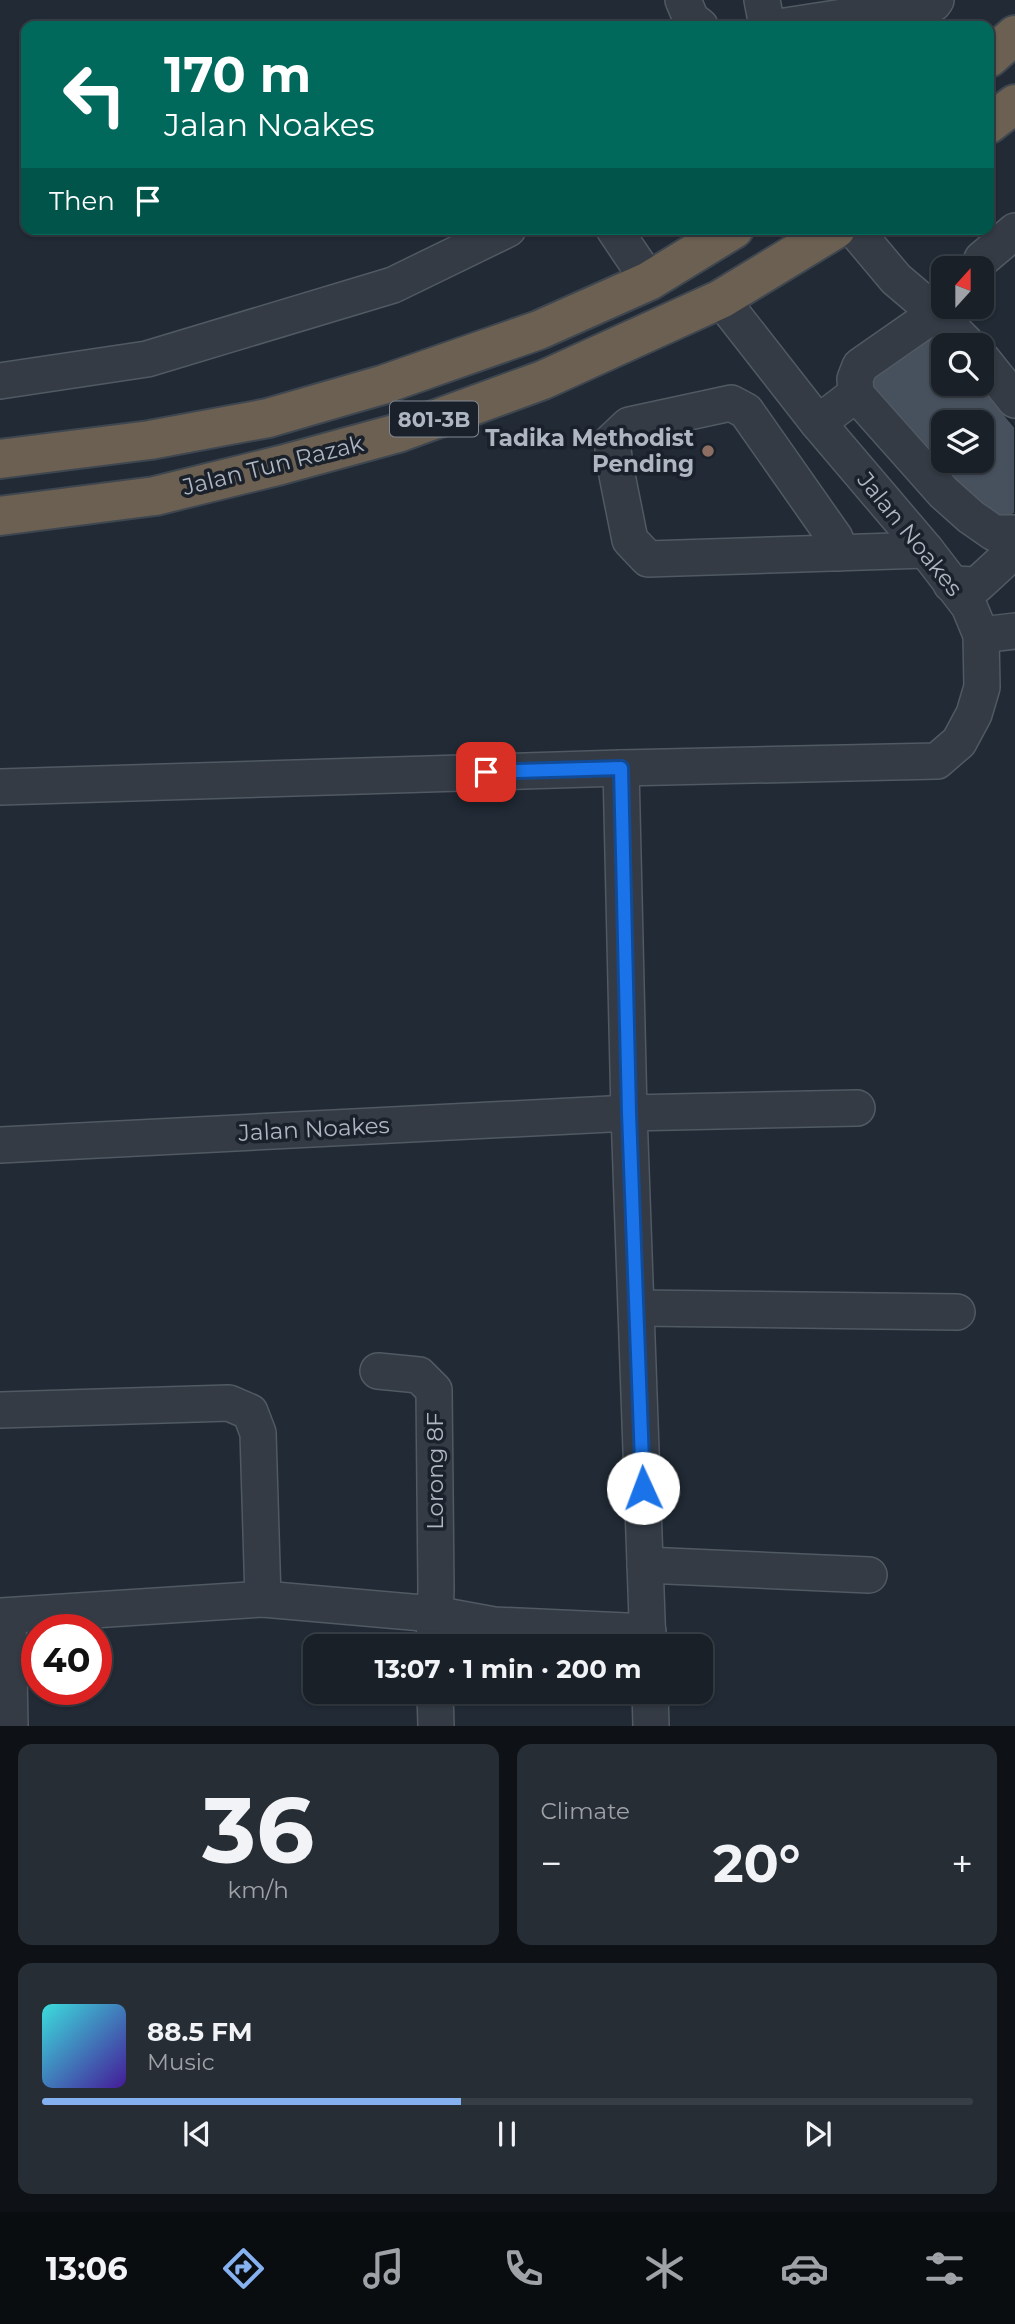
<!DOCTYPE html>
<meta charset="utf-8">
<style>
:root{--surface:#192028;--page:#262d34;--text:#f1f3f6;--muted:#9fa3a8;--line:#373e45;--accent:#86b1f0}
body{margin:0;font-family:Montserrat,sans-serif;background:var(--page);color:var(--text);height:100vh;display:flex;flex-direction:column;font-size:26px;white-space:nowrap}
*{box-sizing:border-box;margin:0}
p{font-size:23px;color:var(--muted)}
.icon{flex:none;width:38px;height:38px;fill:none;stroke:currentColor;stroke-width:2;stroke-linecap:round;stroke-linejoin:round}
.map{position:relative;height:1726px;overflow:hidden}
.sheet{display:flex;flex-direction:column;gap:18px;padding:18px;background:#0e1216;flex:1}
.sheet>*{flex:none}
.banner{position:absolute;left:21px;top:21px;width:973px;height:214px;border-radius:14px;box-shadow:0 2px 5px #0004,0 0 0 2px var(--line);background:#00695c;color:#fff;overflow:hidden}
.needle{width:46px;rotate:21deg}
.buttons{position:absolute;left:931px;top:256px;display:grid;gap:14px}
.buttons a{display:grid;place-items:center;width:63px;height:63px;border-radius:14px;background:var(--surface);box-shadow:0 2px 5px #0004,0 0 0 2px var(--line);font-size:35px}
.speed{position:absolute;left:21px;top:1614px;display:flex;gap:14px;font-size:35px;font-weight:700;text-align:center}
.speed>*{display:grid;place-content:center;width:91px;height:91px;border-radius:50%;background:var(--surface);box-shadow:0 2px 5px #0004,0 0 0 2px var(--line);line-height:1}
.speed .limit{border:10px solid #d22;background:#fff;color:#111}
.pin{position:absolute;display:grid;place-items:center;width:60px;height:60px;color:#fff;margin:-30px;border-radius:14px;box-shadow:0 4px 10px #0006}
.me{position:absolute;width:77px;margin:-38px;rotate:358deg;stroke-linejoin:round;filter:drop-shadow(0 0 5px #0008)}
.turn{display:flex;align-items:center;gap:24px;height:147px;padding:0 28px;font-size:32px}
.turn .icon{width:91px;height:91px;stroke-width:2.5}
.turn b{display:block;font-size:49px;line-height:60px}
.then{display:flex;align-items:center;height:66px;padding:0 28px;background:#0003;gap:14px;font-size:26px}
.big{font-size:52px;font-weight:700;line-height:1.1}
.sheet .widget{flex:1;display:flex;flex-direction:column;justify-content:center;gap:10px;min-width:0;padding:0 24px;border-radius:14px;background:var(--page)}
.sheet .dial{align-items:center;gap:0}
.dial b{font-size:91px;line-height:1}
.song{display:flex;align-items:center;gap:21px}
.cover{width:84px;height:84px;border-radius:10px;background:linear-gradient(135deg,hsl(180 70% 55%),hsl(260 70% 35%))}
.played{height:7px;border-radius:4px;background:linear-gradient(90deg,var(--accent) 45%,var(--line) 45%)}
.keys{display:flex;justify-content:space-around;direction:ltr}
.heat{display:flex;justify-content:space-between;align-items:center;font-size:38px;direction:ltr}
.sheet .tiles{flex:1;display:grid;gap:18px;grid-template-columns:1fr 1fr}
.widget:last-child{grid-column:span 2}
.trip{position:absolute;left:303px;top:1634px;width:410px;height:70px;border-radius:14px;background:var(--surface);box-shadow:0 2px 5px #0004,0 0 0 2px var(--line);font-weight:700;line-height:70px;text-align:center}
.tab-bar{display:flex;height:112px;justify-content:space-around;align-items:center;background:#0a0d10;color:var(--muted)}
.tab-bar .icon{width:49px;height:49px}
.tab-bar .selected{color:var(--accent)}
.tab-bar b{font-size:32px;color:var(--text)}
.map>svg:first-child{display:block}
.building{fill:#47515e;stroke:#1b232c;stroke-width:2;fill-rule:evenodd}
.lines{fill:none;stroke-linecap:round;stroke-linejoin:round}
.minor-casing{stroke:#515963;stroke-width:38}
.highway-casing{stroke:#3e4650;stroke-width:42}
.minor{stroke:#343b45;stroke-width:35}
.highway{stroke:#6b6051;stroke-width:38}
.route-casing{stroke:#114b97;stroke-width:18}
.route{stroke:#1a73e8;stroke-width:12}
.education-dot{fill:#8d6e63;stroke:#1a212a;stroke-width:2.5}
.labels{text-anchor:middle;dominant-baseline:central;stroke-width:7;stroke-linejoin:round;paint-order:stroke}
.shield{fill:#1a212a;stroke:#828994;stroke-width:2}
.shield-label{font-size:21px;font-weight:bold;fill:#aeb6c2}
.poi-label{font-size:23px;font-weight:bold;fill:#aeb6c2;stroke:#1a212a;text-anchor:end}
.street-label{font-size:23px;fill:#aeb6c2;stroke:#1a212a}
</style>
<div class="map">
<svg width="1015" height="1726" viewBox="0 0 1015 1726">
<rect width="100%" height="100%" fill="#212a35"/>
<path class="building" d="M932 328 943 345V383H978L1015 427V513L992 531 862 386ZM943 422H982V460H943Z"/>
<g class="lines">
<g class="minor-casing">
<g id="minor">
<polyline points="683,0 691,19 700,26"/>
<polyline points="762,0 767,26"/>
<polyline points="785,26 934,3 936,0"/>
<polyline points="614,229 649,281"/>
<polyline points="982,259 1015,231"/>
<polyline points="936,313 968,345"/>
<polyline points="982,359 1015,400"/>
<polyline points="0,381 147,359 393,285 508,229"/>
<polyline points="856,394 943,492 971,517 994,533 1015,533"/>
<polyline points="818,423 856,394 855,379 860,366 936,313 896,279 854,229"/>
<polyline points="840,553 835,538 746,411 731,403 629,425 612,441 615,465 630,540 648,559 926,550"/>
<polyline points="951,584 977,585 1015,550"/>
<polyline points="981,635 1015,631"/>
<polyline points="621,768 629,1113 648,1647"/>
<polyline points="0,787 621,768 937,761 959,742 974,714 982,687 981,635 969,606 926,550 818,423 721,299"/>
<polyline points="0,1145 629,1113 857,1108"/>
<polyline points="637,1308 957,1312"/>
<polyline points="378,1371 419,1375 434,1390 436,1589 434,1647"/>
<polyline points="0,1410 229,1403 250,1412 258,1433 263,1599"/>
<polyline points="645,1565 869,1575"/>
<polyline points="0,1616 263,1599 434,1614 494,1625 648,1632"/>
<polyline points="8,1617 10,1726"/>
<polyline points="435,1692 436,1726"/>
<polyline points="650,1692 651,1726"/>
</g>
</g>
<g class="highway-casing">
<g id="highway">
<polyline points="989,58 1015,35"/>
<polyline points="989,124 1015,104"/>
<polyline points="0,459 150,440 268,418 382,385 539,330 649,281 734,229"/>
<polyline points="0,516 155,496 281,465 398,433 543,380 721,299 836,229"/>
</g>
</g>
<use href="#minor" class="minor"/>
<use href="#highway" class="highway"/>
</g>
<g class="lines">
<g class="route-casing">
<polyline id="route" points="486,772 621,768 629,1113 643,1488"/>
</g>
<use href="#route" class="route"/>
</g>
<circle class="education-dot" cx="708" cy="451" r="7"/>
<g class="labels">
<rect class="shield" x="390" y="401.5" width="88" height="35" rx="5"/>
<g class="shield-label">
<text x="434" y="419">801-3B</text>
</g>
<g class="poi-label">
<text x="694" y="438">Tadika Methodist<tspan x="694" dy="26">Pending</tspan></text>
</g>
<g class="street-label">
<text transform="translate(273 465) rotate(-14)">Jalan Tun Razak</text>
<text transform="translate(910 534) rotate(51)">Jalan Noakes</text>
<text transform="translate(314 1129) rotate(-3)">Jalan Noakes</text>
<text transform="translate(435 1471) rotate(-90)">Lorong 8F</text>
</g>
</g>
</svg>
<div class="buttons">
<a><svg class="needle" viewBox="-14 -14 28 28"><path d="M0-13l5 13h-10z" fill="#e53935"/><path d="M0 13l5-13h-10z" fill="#9fa3a8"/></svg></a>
<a><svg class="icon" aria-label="search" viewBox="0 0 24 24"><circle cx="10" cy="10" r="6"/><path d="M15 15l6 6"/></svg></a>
<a><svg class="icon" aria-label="layers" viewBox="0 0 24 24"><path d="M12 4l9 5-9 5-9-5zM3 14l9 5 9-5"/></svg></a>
</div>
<div class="speed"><div class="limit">40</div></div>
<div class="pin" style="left:486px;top:772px;background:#d93025"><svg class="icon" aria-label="arrive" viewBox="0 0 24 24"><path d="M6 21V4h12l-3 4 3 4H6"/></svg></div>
<svg class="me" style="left:643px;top:1488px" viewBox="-20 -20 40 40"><circle r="19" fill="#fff"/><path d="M0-13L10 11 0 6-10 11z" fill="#1a73e8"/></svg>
<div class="trip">13:07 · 1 min · 200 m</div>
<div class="banner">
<div class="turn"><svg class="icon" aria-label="left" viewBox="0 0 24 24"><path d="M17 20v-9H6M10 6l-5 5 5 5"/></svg><div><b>170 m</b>Jalan Noakes</div></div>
<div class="then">Then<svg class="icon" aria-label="arrive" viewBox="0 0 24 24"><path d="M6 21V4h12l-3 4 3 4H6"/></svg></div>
</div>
</div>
<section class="sheet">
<div class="tiles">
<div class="widget dial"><b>36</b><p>km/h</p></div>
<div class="widget"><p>Climate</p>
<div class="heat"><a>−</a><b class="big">20°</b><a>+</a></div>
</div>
<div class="widget">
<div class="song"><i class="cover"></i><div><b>88.5 FM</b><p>Music</p></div></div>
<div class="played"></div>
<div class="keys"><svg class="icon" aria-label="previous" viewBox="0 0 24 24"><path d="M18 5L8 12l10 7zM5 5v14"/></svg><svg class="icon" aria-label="pause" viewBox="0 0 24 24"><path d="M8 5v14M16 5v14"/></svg><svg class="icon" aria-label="next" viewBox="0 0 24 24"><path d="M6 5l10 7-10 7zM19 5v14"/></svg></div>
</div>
</div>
</section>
<nav class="tab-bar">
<b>13:06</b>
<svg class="icon selected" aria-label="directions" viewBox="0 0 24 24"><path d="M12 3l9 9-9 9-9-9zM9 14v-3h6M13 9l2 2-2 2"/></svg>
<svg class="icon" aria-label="music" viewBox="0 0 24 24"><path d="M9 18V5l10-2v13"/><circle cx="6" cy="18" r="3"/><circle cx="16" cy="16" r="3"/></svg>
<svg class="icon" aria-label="phone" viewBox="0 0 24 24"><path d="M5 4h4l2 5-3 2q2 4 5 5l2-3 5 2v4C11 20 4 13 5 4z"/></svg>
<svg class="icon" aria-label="climate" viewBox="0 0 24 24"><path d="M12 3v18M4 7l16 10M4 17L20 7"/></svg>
<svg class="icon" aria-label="car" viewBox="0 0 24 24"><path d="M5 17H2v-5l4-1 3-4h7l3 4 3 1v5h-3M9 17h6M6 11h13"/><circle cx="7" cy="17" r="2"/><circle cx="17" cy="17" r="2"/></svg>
<svg class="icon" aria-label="filters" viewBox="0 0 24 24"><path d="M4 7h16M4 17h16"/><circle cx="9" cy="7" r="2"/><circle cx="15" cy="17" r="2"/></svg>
</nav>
